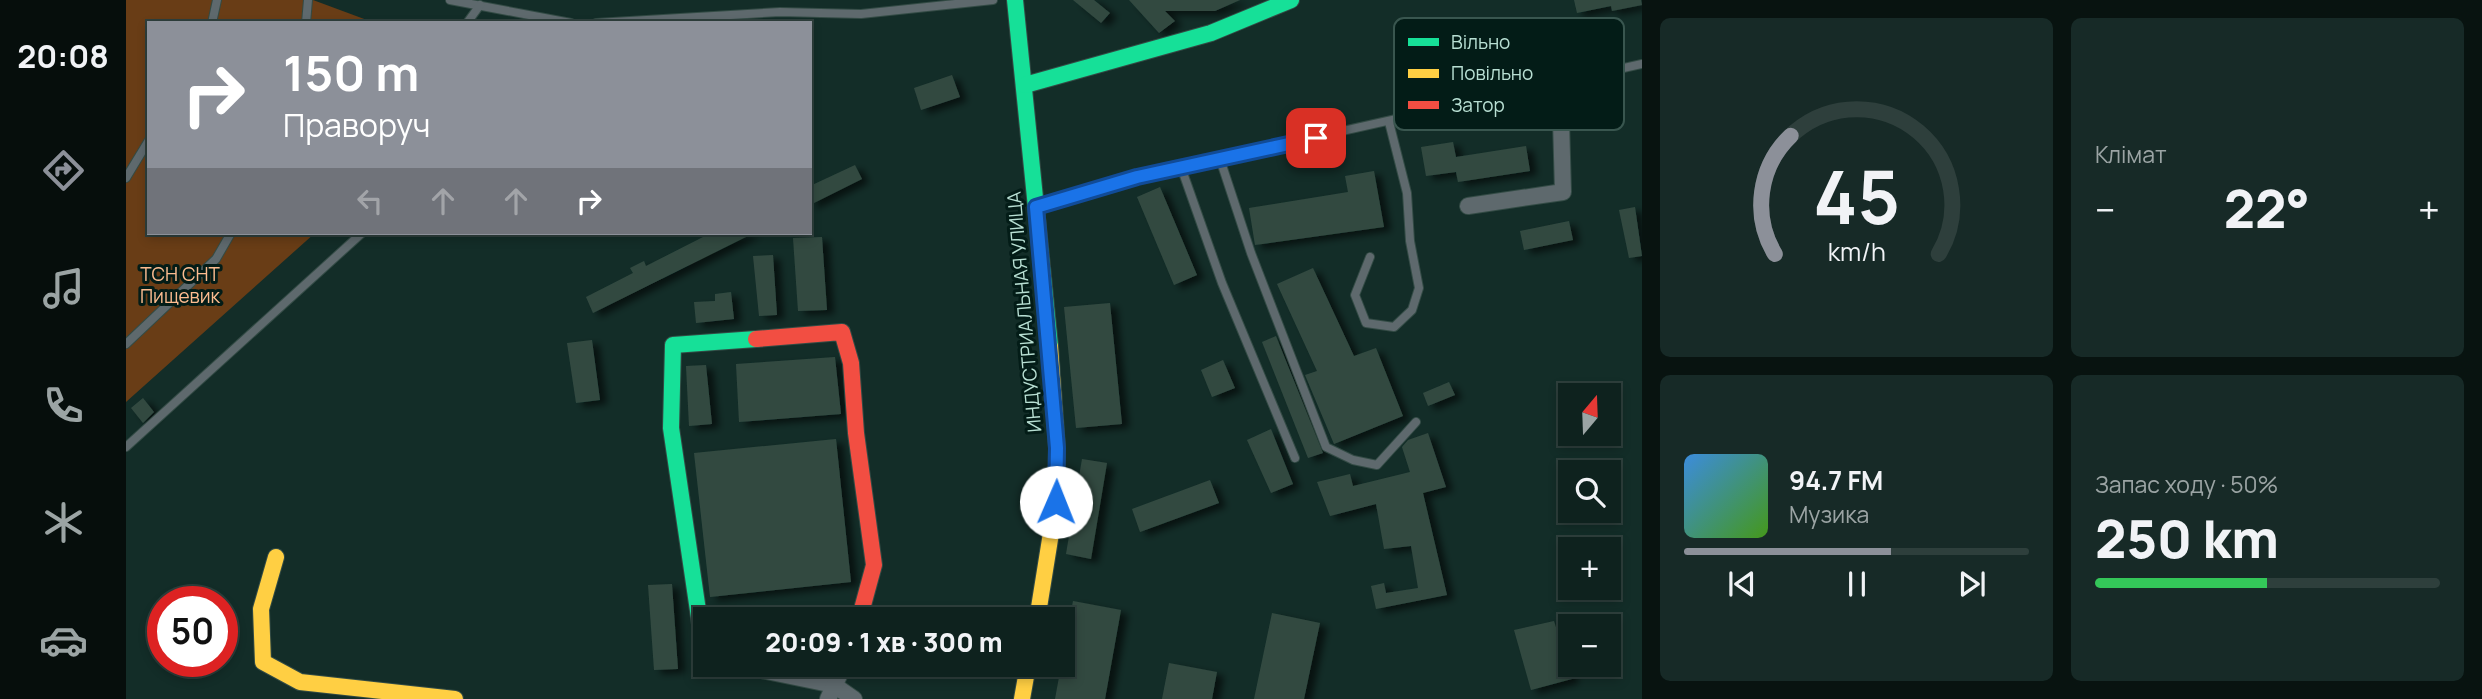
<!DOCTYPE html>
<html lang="uk">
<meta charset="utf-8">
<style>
:root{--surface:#0e221e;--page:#172a27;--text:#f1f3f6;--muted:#9ba4a4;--line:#2e3f3c;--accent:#8c9099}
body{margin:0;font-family:Manrope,sans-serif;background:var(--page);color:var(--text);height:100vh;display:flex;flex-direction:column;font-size:26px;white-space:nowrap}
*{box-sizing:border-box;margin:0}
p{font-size:23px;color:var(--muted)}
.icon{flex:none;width:38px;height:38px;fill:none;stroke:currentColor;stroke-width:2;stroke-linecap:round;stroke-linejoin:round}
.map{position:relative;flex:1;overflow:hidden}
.sheet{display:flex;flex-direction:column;gap:18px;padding:18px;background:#081310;width:840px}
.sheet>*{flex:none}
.banner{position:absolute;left:21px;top:21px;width:665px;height:214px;border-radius:0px;box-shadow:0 4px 10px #0003,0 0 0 2px var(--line);background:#8c9099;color:#fff;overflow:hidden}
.needle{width:46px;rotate:19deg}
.tools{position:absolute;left:1432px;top:383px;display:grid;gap:14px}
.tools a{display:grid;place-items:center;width:63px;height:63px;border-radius:0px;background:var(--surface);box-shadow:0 4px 10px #0003,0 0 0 2px var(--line);font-size:35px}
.speed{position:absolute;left:21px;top:586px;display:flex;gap:14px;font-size:35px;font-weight:700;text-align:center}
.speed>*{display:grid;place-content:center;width:91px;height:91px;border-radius:50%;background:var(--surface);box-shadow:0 4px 10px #0003,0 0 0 2px var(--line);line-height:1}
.speed .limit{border:10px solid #d22;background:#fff;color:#111}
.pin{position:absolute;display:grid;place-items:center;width:60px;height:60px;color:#fff;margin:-30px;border-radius:14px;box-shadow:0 4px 10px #0006}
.me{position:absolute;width:77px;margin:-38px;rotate:1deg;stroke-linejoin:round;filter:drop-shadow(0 0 5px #0008)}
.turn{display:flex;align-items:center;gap:24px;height:147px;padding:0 21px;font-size:32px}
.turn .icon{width:91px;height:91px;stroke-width:2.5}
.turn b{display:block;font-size:49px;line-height:60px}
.lanes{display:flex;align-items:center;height:66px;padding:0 21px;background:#0003;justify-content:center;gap:35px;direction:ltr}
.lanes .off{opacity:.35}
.big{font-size:52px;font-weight:800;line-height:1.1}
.sheet .widget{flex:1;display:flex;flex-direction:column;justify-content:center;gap:10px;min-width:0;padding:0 24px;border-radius:10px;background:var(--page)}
.sheet .dial{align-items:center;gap:0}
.dial svg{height:182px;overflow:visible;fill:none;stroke:var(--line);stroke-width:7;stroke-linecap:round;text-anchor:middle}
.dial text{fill:var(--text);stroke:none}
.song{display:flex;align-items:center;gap:21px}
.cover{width:84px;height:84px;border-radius:10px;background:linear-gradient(135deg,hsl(210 70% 55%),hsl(100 70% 35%))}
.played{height:7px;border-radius:4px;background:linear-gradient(90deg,var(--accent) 60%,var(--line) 60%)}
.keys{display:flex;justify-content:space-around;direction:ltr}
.heat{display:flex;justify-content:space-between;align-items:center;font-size:38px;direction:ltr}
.charge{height:10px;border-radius:5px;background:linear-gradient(90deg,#34c759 50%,var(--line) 0)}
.sheet .tiles{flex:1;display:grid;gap:18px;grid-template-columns:repeat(2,1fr)}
.trip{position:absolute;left:567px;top:607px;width:382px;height:70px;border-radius:0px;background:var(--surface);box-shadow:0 4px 10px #0003,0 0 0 2px var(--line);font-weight:800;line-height:70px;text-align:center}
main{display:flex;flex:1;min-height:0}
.tabs{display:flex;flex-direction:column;width:126px;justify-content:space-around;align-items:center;background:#060e0c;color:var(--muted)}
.tabs .icon{width:49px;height:49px}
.tabs .active{color:var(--accent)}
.tabs b{font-size:32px;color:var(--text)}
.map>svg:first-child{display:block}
.green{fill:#693d16}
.building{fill:#324a41;filter:url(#shadow)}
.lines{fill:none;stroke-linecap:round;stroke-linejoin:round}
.lane-casing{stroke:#334b45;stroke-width:10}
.street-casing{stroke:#334b45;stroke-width:18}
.fast-casing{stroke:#334b45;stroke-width:18}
.slow-casing{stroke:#334b45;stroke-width:18}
.jam-casing{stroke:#334b45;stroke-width:18}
.lane{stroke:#5e696d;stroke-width:8}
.street{stroke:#5e696d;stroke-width:16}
.fast{stroke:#16e098;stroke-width:16}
.slow{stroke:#ffcf43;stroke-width:16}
.jam{stroke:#f24e42;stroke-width:16}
.route-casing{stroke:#114b97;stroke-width:18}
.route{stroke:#1a73e8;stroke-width:12}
.labels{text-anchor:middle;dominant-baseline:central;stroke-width:6;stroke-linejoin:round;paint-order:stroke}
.park-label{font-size:19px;fill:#fcbc90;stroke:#031c17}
.street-label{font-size:19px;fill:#b8dfd3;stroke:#031c17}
.key{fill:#031c17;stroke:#39564f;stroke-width:2}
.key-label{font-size:19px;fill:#b8dfd3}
</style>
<main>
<nav class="tabs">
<b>20:08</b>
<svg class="icon active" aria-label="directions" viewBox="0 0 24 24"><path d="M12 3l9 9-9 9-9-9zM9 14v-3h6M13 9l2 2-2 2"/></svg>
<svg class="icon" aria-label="music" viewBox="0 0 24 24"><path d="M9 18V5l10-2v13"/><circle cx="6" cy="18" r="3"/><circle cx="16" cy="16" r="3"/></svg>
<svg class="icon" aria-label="phone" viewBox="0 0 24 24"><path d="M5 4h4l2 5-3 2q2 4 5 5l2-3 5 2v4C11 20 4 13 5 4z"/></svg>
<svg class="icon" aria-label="climate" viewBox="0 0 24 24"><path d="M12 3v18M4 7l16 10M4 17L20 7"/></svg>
<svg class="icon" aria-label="car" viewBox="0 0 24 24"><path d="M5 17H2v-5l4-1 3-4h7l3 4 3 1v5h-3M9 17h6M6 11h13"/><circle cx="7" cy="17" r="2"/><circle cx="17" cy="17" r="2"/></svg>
</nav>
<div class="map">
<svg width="1516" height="699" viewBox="0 0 1516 699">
<defs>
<filter id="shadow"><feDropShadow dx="7" dy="4" stdDeviation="3.5" flood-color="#0009"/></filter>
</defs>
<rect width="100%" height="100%" fill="#132d28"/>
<polygon class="green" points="0,0 187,0 249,23 23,23 23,233 189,233 0,402"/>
<g class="building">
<polygon points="947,0 968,0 984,13 975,23"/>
<polygon points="1003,0 1114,0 1089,11 1039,11 1049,21 1033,33"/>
<polygon points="1448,0 1515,0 1516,5 1486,11 1485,6 1451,13"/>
<polygon points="826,75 834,97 795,110 788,88"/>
<polygon points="1327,142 1330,157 1400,146 1404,171 1332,182 1330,172 1300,176 1295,147"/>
<polygon points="729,165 736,179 684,205 684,186"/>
<polygon points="1248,171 1258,227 1129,245 1123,208 1222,192 1219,176"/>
<polygon points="1034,187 1071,275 1048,285 1011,197"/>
<polygon points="1509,207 1516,256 1503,258 1493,210"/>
<polygon points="1443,221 1447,240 1398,250 1394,231"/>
<polygon points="575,233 628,233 467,313 460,297 507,273 504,268 518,261 520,266 577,237"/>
<polygon points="696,237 701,310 672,311 667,238"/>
<polygon points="647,255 651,315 633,316 627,256"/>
<polygon points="1187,268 1228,356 1250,348 1277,416 1208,444 1179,375 1191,371 1151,284"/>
<polygon points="605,292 608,319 570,323 568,302 589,301 589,294"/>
<polygon points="984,303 996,424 950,428 938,307"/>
<polygon points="1150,336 1197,453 1182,458 1136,342"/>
<polygon points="466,340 474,400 450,403 441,343"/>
<polygon points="709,357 715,414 613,422 610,364"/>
<polygon points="1097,360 1109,388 1086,397 1075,370"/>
<polygon points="580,365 586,424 563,426 560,366"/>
<polygon points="1323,382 1329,395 1302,406 1297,393"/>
<polygon points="17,398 28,412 17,423 5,408"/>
<polygon points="1145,429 1167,484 1145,493 1121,440"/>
<polygon points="1302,433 1320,487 1297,493 1321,595 1250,609 1245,586 1258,583 1260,593 1292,588 1285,546 1258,549 1250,504 1204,516 1191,482 1224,474 1227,486 1284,472 1276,447 1282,440"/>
<polygon points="710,439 725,582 584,597 568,453"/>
<polygon points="956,459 981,463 965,559 940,554"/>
<polygon points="1084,480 1093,503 1014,532 1006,509"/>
<polygon points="546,584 552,669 528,670 522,585"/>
<polygon points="947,601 995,610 979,699 929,699"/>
<polygon points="1146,613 1194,623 1178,699 1128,699"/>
<polygon points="1428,621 1446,679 1405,690 1388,630"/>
<polygon points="1043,663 1091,672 1086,699 1036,699"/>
</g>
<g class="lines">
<g class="lane-casing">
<g id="lane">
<polyline points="324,0 445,23"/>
<polyline points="86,23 91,0"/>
<polyline points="180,23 182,0"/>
<polyline points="341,23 354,5"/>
<polyline points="470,23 654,12 735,14 867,0"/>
<polyline points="1094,159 1125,253 1200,447 1227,460 1251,465 1290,422"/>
<polyline points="1055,167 1096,283 1169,458"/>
<polyline points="0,178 23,140"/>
<polyline points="913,206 1011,177 1516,64"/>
<polyline points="1244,257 1229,295 1240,323 1268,327 1286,310 1293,288 1284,241 1281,193 1263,122"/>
<polyline points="0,344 90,259 105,233"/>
<polyline points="0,447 236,233"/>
</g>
</g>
<g class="street-casing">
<g id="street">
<polyline points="1342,206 1437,192 1434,85"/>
<polyline points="611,665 708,685 728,699"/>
<polyline points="702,699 718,665"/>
</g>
</g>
<g class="fast-casing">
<g id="fast">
<polyline points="889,0 924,346"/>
<polyline points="899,85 1085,33 1165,0"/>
<polyline points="579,658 545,428 547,345 630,339"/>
</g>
</g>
<g class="slow-casing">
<g id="slow">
<polyline points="150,557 135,609 137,662 174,682 329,699"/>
<polyline points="911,620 930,502 931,448 924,346"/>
<polyline points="896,699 902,665"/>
</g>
</g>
<g class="jam-casing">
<polyline id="jam" points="630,339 716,332 725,363 730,433 748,565 733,620"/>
</g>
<use href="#lane" class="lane"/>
<use href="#street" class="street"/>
<use href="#fast" class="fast"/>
<use href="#slow" class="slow"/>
<use href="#jam" class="jam"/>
</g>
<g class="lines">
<g class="route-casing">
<polyline id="route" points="930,502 931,448 910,207 1011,177 1190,138"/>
</g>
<use href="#route" class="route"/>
</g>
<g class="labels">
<g class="park-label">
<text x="54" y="274">ТСН СНТ<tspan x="54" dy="22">Пищевик</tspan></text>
</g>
<g class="street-label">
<text transform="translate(898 312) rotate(-95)">ИНДУСТРИАЛЬНАЯ УЛИЦА</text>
</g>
</g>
<rect x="1268" y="18" width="230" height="112" rx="10" class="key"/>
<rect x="1282" y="38" width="31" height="8" fill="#16e098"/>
<rect x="1282" y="69" width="31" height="9" fill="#ffcf43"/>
<rect x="1282" y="101" width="31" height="8" fill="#f24e42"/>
<g class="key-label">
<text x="1325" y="49">Вільно</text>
<text x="1325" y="80">Повільно</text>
<text x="1325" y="112">Затор</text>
</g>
</svg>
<div class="tools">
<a><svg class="needle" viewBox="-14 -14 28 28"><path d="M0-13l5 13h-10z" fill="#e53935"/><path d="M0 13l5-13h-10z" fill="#9ba4a4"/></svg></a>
<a><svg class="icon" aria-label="search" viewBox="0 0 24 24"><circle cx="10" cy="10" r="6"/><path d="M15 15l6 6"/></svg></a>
<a>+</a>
<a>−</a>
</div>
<div class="speed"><div class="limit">50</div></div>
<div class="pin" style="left:1190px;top:138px;background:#d93025"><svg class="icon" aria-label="arrive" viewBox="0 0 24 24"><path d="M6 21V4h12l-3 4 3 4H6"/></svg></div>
<svg class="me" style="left:930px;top:502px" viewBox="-20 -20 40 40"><circle r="19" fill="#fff"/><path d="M0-13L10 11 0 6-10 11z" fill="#1a73e8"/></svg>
<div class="trip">20:09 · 1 хв · 300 m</div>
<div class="banner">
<div class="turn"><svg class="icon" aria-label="right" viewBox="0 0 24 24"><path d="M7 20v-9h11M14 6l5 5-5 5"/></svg><div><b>150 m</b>Праворуч</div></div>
<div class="lanes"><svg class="icon off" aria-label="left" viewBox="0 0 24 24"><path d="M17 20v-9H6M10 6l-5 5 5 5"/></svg><svg class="icon off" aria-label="ahead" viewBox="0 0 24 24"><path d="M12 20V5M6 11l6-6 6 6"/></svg><svg class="icon off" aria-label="ahead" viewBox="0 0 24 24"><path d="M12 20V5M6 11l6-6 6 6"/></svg><svg class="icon" aria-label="right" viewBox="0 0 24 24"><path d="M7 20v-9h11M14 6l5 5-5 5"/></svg></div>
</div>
</div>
<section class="sheet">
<div class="tiles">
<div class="widget dial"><svg viewBox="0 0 100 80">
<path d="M14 69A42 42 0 1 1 86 69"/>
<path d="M14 69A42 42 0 0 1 21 17" stroke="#8c9099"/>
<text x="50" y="56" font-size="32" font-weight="700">45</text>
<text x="50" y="72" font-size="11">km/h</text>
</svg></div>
<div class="widget"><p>Клімат</p>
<div class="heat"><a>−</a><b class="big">22°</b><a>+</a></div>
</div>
<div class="widget">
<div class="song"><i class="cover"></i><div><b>94.7 FM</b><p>Музика</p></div></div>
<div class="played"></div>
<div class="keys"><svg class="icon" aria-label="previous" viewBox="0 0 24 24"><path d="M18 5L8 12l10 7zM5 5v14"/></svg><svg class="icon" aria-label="pause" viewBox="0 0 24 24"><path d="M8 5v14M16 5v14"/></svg><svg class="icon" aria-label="next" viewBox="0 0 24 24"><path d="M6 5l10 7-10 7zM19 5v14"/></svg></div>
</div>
<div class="widget"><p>Запас ходу · 50%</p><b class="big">250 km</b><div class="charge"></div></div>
</div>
</section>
</main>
